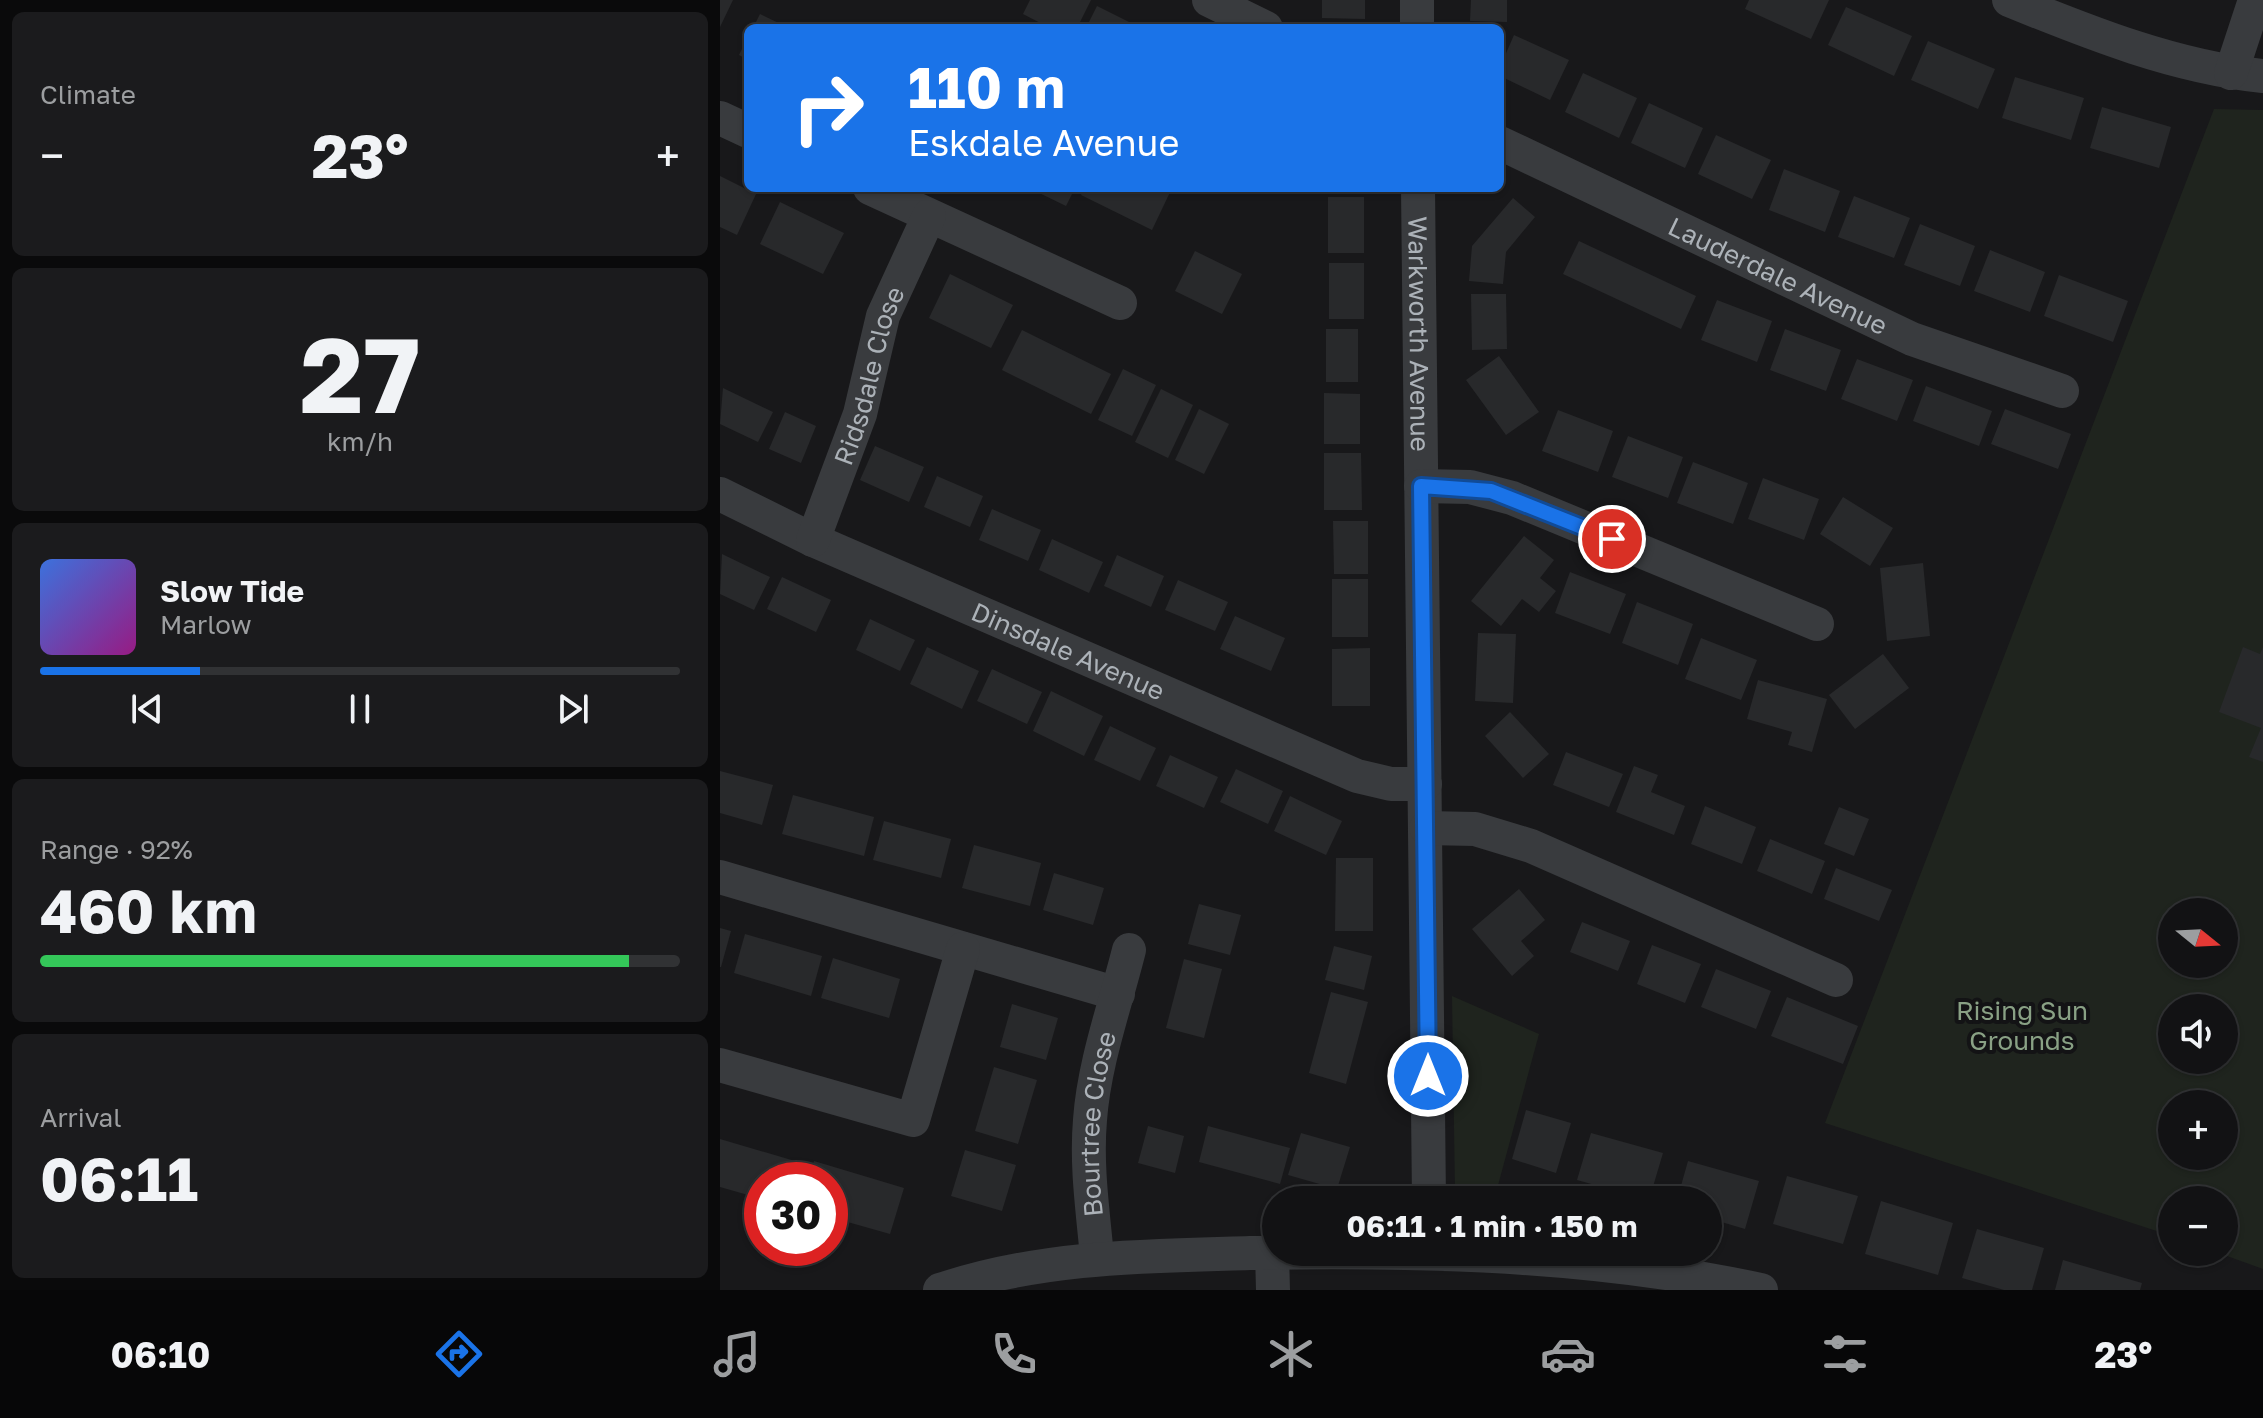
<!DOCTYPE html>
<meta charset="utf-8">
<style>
:root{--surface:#121214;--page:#1b1b1d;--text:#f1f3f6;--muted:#9c9ea0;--line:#313234;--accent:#1a73e8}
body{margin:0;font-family:"Golos Text",sans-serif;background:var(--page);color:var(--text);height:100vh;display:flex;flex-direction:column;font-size:30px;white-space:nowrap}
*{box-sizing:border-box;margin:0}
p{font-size:26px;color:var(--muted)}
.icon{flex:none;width:44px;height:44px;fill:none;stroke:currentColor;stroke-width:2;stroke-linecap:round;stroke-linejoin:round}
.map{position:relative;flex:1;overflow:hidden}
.drawer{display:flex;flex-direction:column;gap:12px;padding:12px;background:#0a0a0b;width:720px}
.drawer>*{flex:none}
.top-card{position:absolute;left:24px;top:24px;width:760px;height:168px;border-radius:12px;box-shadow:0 2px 6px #0004,0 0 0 2px var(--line);background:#1a73e8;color:#fff;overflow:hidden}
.needle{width:52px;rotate:108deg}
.fabs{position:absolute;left:1438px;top:898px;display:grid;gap:16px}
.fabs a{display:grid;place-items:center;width:80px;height:80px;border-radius:50%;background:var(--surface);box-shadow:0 2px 6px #0004,0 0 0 2px var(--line);font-size:40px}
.speed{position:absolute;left:24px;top:1162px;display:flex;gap:16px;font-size:40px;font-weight:700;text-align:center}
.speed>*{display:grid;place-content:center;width:104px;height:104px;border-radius:50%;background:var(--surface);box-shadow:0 2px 6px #0004,0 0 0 2px var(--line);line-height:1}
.speed .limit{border:12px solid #d22;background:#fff;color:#111}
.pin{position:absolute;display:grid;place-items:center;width:68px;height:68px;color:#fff;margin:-34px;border:4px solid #fff;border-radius:50%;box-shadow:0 2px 8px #0007}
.me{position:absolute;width:88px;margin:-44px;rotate:0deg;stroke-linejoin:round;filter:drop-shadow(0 0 6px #0008)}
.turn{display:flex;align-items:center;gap:28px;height:168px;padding:0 32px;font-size:36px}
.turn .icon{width:104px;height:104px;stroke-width:2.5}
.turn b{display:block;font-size:56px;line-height:68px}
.big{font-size:60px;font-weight:700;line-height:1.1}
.drawer .tile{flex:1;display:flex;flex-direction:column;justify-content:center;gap:12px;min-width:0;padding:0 28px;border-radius:12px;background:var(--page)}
.drawer .dial{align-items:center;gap:0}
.dial b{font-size:104px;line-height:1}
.song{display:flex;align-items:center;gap:24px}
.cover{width:96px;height:96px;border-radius:12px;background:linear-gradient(135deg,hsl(220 70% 55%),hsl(310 70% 35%))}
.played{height:8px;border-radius:4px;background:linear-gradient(90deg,var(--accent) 25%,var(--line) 25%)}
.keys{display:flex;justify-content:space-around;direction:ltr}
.heat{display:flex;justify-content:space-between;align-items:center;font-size:44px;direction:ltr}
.charge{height:12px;border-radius:6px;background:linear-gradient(90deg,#34c759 92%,var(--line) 0)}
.trip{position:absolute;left:542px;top:1186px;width:460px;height:80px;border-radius:40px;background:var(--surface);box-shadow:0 2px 6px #0004,0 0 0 2px var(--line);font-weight:700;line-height:80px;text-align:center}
.tab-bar{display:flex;height:128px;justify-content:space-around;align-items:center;background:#070708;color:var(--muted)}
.tab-bar .icon{width:56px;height:56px}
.tab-bar .selected{color:var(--accent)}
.tab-bar b{font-size:36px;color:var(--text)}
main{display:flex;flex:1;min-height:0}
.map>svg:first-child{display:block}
.green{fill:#1f241e;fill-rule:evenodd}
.building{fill:#28292b}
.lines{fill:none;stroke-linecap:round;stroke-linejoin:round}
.street{stroke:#393b3e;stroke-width:34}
.route-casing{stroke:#114b97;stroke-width:20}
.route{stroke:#1a73e8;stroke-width:14}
.labels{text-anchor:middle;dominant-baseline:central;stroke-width:8;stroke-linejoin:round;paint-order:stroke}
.street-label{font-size:26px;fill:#acb2b8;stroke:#131315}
.park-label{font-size:26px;fill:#89a185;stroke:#131315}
</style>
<main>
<section class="drawer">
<div class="tile"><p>Climate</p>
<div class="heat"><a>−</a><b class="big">23°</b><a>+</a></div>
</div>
<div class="tile dial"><b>27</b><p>km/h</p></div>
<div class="tile">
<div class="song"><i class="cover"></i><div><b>Slow Tide</b><p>Marlow</p></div></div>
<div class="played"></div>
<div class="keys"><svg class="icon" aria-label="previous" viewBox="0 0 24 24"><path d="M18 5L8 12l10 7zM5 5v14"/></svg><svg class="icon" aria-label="pause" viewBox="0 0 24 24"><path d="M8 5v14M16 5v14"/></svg><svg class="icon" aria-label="next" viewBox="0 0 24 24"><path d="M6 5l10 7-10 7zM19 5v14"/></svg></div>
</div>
<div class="tile"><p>Range · 92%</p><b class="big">460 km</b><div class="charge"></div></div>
<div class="tile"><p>Arrival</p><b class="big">06:11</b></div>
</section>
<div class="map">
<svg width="1543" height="1290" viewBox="0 0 1543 1290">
<rect width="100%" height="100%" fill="#18181a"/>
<g class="green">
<path d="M1494 109 1543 110V1269L1496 1252H1504V1200H1452V1236L1105 1123ZM1452 912H1504V964H1452ZM1452 1008H1504V1060H1452ZM1452 1104H1504V1156H1452Z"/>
<polygon points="732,996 819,1034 774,1200 744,1200 735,1191"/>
</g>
<g class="building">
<polygon points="0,0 13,0 0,27"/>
<polygon points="310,0 371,0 357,28 330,28 303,14"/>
<polygon points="602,0 645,0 645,19 602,18"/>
<polygon points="751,0 787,0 787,22 750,21"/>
<polygon points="1029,0 1109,0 1091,39 1025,9"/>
<polygon points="377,6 421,28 366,28"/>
<polygon points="1126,7 1192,36 1174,76 1108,45"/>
<polygon points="40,14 69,28 33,28"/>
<polygon points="794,35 849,60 830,100 780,76 780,67"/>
<polygon points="28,37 28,60 19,55"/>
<polygon points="1208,41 1275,69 1258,109 1191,80"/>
<polygon points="863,73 917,98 899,138 845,112"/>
<polygon points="1295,77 1364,98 1351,140 1282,118"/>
<polygon points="929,103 983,128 965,168 911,143"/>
<polygon points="1382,107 1451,127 1439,168 1370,148"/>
<polygon points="996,135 1051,160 1032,199 978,174"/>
<polygon points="1064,169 1120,191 1105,232 1049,210"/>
<polygon points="0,176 36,194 17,235 0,227"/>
<polygon points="309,188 355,188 346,206"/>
<polygon points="364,188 452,188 432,230 361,195"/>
<polygon points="1134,196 1190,218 1174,258 1118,237"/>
<rect x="608" y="197" width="36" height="56"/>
<polygon points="793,198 815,217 786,252 783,284 749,281 752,246"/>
<polygon points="60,202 124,233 103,274 40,244"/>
<polygon points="1200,224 1255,246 1240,286 1184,265"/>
<polygon points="859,241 976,296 961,329 843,274"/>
<polygon points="1270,250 1325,272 1310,312 1254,291"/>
<polygon points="475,251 522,274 502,314 455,291"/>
<rect x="609" y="263" width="35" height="56"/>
<polygon points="230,274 293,305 271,348 209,318"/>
<polygon points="1339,275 1408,301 1393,342 1324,316"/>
<polygon points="751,294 786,294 787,349 752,350"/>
<polygon points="997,300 1052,321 1037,362 981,340"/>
<rect x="606" y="329" width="32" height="53"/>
<polygon points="1065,329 1121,350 1106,391 1050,370"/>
<polygon points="302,330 391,374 371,414 282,370"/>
<polygon points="779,356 819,412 786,435 746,380"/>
<polygon points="1137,359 1193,380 1177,421 1121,399"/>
<polygon points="403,369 436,385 412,436 378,420"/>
<polygon points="1206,386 1272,411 1259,446 1193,421"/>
<polygon points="3,388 53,412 38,442 0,424"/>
<polygon points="441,389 473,405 448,458 415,442"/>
<polygon points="604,393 640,394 640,444 604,444"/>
<polygon points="479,409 509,424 484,474 455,460"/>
<polygon points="1285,409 1351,434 1338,469 1271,444"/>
<polygon points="838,410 893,431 878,472 822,451"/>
<polygon points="65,412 96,426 81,463 49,449"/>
<polygon points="908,436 963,457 948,498 892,477"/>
<polygon points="155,446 204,467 189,502 140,480"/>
<polygon points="604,453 641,453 642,510 604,510"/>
<polygon points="973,462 1028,483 1013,524 957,503"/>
<polygon points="217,476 263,496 250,527 204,507"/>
<polygon points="1043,478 1099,499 1084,540 1028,519"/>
<polygon points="1123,497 1173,528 1150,566 1100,534"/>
<polygon points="272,509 321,530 308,561 259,540"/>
<polygon points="613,521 648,521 648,574 614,574"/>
<polygon points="804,536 834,560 820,578 836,591 819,612 802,599 781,626 751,601"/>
<polygon points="332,539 383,562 369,593 319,570"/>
<polygon points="2,554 50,577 34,610 0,594"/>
<polygon points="397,555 444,576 431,607 384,586"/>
<polygon points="1203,563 1210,636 1167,641 1160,568"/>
<polygon points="850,572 906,594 890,634 835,613"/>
<polygon points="62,577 111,600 96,632 47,609"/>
<rect x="612" y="579" width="36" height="58"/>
<polygon points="458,580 508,602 495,631 445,610"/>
<polygon points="917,602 973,624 958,665 902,643"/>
<polygon points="515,616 565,638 551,671 500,649"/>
<polygon points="150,619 195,640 180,671 136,650"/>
<polygon points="758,633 796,634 793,703 755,701"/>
<polygon points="981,638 1037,660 1021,700 965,679"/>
<polygon points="207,647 259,671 242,709 190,684"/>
<polygon points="1523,647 1540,654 1543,647 1543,762 1529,757 1541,728 1499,712"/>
<polygon points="650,648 650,706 612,706 612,649"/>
<polygon points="1163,654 1189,688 1135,729 1109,695"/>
<polygon points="272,669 322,692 307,724 257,701"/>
<polygon points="1038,680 1107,699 1092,752 1068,745 1072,732 1027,719"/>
<polygon points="331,691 383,716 364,756 313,731"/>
<polygon points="790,712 829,754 803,778 765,736"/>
<polygon points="390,726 436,748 420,781 374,760"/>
<polygon points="846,752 903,774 889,807 833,785"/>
<polygon points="450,755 498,777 484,808 436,786"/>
<polygon points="914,766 938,775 931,792 965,806 954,835 896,812"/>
<polygon points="516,769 563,791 548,824 500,802"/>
<polygon points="0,771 53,785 42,825 0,813"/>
<polygon points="73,795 154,817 144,856 62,834"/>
<polygon points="570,796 622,821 606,855 554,831"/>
<polygon points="985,806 1036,827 1022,864 971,844"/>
<polygon points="1119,807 1149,819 1134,856 1104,844"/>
<polygon points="164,821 231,839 221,878 153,860"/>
<polygon points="1050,839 1105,861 1092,894 1037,871"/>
<polygon points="254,845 321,863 310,906 242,888"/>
<polygon points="616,858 653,858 653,931 615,931"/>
<polygon points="1116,868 1172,890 1159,921 1104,899"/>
<polygon points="334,873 384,888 373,925 323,910"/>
<polygon points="799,889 825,920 801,941 814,956 792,976 752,929"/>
<polygon points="479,904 521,915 510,955 468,944"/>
<polygon points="862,922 910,941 898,971 850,952"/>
<polygon points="0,928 11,931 1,967 0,967"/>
<polygon points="25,934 102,956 91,996 14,973"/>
<polygon points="932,945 981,964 965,1003 917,984"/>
<polygon points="614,946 652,956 644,990 605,980"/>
<polygon points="113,958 180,979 169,1018 101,998"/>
<polygon points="464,959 502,969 484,1038 446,1028"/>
<polygon points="996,969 1051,991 1036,1029 981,1007"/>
<polygon points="611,992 648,1002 626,1084 589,1073"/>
<polygon points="1067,997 1138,1026 1123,1064 1051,1036"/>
<polygon points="292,1004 338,1018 326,1060 280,1047"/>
<polygon points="274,1067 317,1080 298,1144 255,1131"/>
<polygon points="806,1110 851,1123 836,1173 792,1159"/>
<polygon points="428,1126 464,1136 455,1173 418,1163"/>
<polygon points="488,1126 570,1148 560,1184 479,1162"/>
<polygon points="581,1133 630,1147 617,1189 568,1175"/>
<polygon points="871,1133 943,1153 929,1200 857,1180"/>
<polygon points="0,1139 85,1164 81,1180 42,1180 42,1199 0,1187"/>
<polygon points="245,1150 296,1165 282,1211 231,1196"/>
<polygon points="94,1161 184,1188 170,1234 110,1217 110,1180 89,1180"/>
<polygon points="968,1161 1039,1181 1025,1229 988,1218 988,1200 957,1200"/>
<polygon points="1067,1176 1138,1196 1123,1244 1053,1224"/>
<polygon points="1161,1201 1233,1223 1218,1275 1145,1254"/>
<polygon points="1257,1229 1324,1248 1312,1290 1284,1290 1242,1278"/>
<polygon points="1343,1260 1422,1283 1420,1290 1335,1290"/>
</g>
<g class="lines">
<g class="street">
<polyline points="489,0 546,28"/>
<path d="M1289 0C1370 33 1455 67 1543 76"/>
<polyline points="697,28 697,0"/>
<polyline points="1511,73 1535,0"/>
<polyline points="0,118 28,131"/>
<path id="s1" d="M780 143 1192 339 1342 391"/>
<polyline points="150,188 400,303"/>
<path id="s2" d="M698 188 709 1200"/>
<polyline points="701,486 750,487 792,498 1097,624"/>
<path id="s3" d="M0 494 93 540 637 776 671 784H705"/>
<path id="s4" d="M93 540 140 414 163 316 209 216"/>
<polyline points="706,828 755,829 811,846 1116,980"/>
<polyline points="0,877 398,994"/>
<polyline points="0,1065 193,1120 243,949"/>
<polyline points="552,1253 553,1290"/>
<path id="s5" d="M377 1257C373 1212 366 1166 370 1120 374 1063 395 1006 409 950"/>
<path d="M220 1290C322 1256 424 1256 530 1253 702 1250 873 1254 1041 1290"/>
</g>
</g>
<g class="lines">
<g class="route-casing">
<polyline id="route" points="708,1076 701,486 771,491 892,539"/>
</g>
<use href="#route" class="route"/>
</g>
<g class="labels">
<g class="street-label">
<text stroke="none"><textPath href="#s1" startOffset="308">Lauderdale Avenue</textPath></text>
<text stroke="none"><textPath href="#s2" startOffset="146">Warkworth Avenue</textPath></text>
<text stroke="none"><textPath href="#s4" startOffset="174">Ridsdale Close</textPath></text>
<text stroke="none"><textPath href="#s3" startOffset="382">Dinsdale Avenue</textPath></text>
<text stroke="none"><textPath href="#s5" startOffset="134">Bourtree Close</textPath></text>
</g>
<g class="park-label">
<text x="1302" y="1010">Rising Sun<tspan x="1302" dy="30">Grounds</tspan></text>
</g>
</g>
</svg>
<div class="fabs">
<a><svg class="needle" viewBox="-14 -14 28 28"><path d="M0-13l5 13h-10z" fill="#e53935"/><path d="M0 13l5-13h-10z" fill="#9c9ea0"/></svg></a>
<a><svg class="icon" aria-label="sound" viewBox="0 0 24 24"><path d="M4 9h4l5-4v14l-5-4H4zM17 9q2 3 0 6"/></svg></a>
<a>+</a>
<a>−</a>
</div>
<div class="speed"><div class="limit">30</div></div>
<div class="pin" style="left:892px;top:539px;background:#d93025"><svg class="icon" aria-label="arrive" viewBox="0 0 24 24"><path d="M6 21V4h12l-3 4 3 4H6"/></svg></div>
<svg class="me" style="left:708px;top:1076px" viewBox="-20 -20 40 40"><circle r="17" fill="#1a73e8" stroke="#fff" stroke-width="3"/><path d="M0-11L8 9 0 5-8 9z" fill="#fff"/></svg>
<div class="trip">06:11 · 1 min · 150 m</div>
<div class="top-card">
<div class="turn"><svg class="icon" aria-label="right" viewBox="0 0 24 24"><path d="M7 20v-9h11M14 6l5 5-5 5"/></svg><div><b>110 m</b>Eskdale Avenue</div></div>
</div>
</div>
</main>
<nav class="tab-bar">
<b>06:10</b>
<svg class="icon selected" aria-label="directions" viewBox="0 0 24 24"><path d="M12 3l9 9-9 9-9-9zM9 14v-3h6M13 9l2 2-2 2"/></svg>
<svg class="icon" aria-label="music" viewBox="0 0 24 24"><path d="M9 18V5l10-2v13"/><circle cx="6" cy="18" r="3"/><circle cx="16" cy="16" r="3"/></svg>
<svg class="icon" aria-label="phone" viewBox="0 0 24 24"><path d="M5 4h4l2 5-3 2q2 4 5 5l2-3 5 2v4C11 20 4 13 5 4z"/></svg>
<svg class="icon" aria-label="climate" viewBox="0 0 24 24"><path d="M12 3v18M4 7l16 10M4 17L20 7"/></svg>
<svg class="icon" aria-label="car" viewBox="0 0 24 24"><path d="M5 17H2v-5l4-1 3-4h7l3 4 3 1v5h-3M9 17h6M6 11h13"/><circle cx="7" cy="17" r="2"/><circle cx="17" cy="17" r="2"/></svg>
<svg class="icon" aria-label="filters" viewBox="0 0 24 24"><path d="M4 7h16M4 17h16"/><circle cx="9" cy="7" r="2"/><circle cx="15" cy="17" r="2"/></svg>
<b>23°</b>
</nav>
